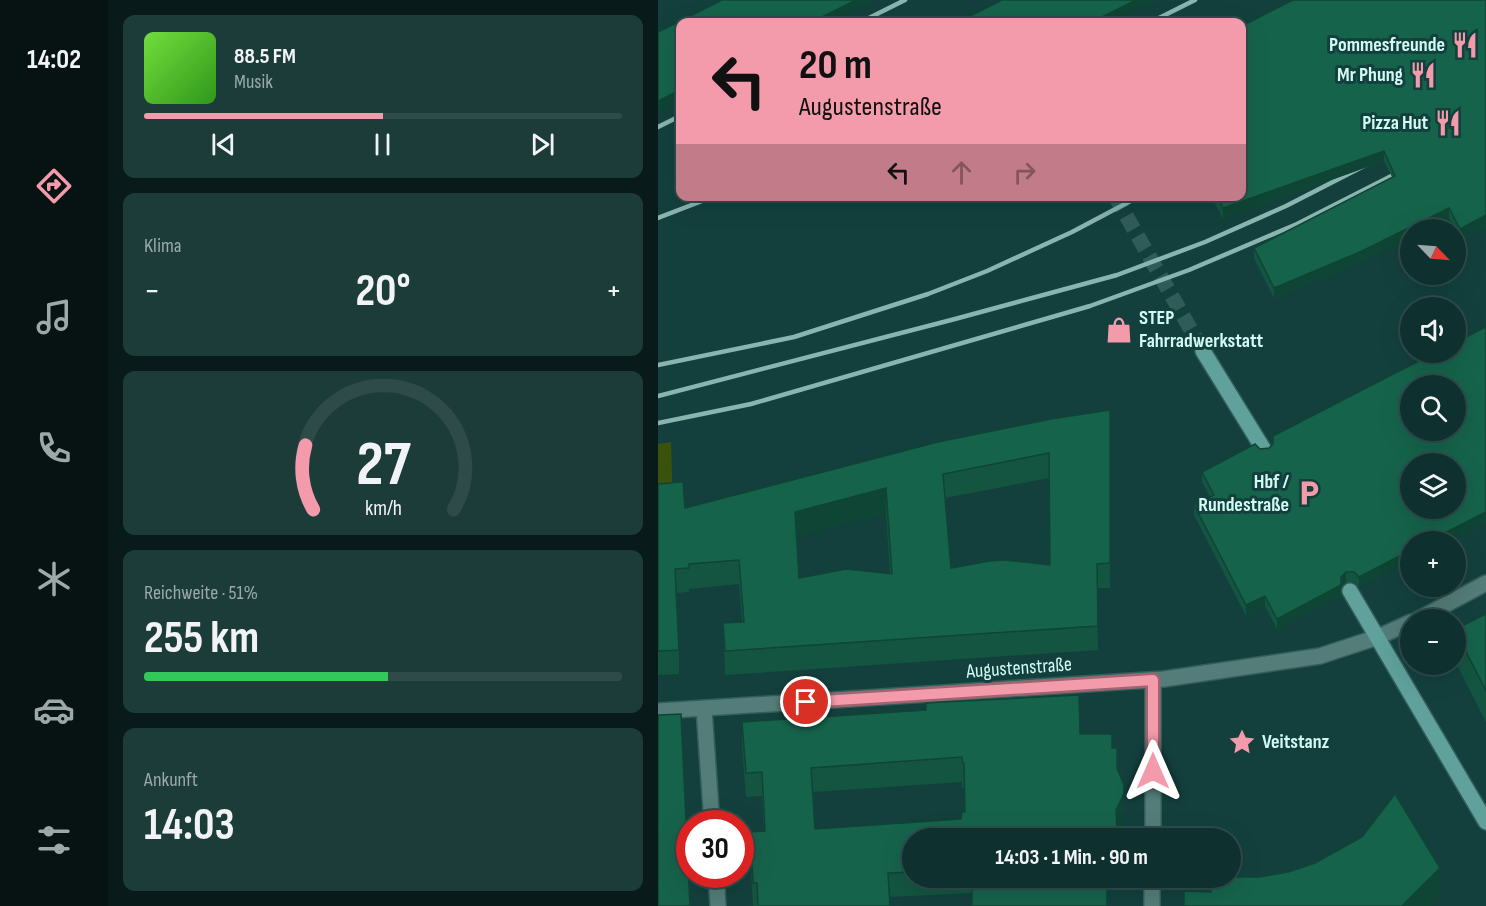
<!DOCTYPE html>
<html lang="de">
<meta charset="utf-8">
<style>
:root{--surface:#0e302e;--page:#1c3c3a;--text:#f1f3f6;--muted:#9ba9aa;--line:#2e4b4a;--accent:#f39aab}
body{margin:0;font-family:"Sofia Sans Condensed",sans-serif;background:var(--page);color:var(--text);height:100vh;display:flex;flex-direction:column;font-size:22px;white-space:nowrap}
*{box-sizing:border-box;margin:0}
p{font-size:20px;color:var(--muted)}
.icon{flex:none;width:33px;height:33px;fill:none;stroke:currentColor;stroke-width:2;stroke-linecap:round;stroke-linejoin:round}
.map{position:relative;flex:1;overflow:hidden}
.panel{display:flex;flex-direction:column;gap:15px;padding:15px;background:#081a19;width:550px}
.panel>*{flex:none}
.top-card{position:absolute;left:18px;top:18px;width:570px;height:183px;border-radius:12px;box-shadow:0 6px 24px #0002,0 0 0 2px var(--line);background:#f39aab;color:#111;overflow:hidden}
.needle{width:39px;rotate:115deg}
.tools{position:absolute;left:742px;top:219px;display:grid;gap:12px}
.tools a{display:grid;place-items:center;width:66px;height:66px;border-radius:50%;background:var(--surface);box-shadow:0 6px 24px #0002,0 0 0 2px var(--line);font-size:30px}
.speed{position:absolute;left:18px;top:810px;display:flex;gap:12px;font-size:30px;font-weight:700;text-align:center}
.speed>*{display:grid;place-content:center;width:78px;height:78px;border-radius:50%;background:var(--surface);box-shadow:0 6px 24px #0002,0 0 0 2px var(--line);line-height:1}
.speed .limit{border:9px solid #d22;background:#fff;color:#111}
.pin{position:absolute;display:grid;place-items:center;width:51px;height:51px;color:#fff;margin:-26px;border:3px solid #fff;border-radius:50%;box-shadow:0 2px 6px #0007}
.me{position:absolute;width:66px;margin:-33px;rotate:0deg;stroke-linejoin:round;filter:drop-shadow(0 0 4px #0008)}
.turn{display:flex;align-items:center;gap:21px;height:126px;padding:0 24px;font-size:27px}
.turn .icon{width:78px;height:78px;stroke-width:2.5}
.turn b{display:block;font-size:42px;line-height:51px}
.lanes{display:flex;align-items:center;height:57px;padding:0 24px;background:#0003;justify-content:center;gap:30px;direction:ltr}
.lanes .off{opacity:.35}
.big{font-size:45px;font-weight:700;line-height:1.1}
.panel .card{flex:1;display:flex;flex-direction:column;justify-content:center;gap:9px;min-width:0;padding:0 21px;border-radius:12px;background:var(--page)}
.panel .dial{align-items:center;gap:0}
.dial svg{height:156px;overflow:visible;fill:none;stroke:var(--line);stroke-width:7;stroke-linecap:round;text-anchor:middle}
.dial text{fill:var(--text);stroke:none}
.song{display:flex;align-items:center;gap:18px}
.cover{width:72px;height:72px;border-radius:9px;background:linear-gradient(135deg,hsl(100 70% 55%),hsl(110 70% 35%))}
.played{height:6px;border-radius:3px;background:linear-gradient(90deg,var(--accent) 50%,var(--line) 50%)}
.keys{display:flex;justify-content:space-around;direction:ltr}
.heat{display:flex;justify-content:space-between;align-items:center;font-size:33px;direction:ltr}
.charge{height:9px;border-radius:4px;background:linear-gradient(90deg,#34c759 51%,var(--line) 0)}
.trip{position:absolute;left:244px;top:828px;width:339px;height:60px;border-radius:30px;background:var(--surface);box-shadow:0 6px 24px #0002,0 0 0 2px var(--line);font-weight:700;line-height:60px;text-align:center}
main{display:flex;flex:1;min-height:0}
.menu{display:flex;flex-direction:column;width:108px;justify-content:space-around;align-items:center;background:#061312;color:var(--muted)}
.menu .icon{width:42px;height:42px}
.menu .on{color:var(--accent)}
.menu b{font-size:27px;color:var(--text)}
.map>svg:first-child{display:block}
.green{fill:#3a520b}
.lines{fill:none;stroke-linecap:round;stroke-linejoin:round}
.secondary-tunnel{stroke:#305c58;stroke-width:15;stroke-dasharray:15 8;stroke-linecap:butt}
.street-casing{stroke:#325e5a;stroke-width:18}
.secondary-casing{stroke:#325e5a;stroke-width:18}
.street{stroke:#547c78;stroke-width:15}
.secondary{stroke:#60a19b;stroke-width:15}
.rail{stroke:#8ab4af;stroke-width:4.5}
.wall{fill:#135540;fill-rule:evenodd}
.shaded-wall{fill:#0f4534}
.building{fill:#16634b;stroke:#0f4534;stroke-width:1.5;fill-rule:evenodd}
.route-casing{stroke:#9e646f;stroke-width:15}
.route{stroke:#f39aab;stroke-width:10}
.labels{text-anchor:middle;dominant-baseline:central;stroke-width:6;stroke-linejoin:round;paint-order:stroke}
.poi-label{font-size:20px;font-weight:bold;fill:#d2f9f4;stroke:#13403d;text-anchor:end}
.street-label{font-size:20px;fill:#d2f9f4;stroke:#13403d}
</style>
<main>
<nav class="menu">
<b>14:02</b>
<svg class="icon on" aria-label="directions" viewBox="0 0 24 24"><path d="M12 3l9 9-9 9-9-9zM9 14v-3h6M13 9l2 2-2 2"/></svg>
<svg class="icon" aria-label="music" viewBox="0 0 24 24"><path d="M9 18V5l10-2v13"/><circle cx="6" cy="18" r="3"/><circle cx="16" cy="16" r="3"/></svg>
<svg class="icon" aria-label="phone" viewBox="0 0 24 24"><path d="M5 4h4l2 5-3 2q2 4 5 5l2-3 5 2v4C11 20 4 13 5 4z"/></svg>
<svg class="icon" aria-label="climate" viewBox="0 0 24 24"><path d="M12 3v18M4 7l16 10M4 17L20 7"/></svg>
<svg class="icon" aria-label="car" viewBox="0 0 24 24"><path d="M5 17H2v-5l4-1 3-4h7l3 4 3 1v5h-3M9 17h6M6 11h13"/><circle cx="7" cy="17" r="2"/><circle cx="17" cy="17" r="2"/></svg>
<svg class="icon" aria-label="filters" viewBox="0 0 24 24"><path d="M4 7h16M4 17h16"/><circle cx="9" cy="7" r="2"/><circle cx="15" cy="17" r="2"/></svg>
</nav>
<section class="panel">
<div class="card">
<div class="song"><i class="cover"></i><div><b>88.5 FM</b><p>Musik</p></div></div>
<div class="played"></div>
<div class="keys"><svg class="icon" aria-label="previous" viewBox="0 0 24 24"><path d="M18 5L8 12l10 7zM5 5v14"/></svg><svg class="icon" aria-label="pause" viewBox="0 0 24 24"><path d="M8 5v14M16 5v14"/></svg><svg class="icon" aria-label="next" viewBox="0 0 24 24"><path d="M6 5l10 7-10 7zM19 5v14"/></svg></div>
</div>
<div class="card"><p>Klima</p>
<div class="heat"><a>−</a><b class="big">20°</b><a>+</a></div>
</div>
<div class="card dial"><svg viewBox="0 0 100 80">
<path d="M14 69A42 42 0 1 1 86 69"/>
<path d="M14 69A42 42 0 0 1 10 36" stroke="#f39aab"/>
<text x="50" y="56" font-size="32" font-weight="700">27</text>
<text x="50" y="72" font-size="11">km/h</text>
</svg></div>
<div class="card"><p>Reichweite · 51%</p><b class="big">255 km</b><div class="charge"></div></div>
<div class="card"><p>Ankunft</p><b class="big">14:03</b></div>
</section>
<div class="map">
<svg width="828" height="906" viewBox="0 0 828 906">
<rect width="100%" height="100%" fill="#13403d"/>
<polygon class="green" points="13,442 15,507 0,508 0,444"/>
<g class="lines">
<polyline class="secondary-tunnel" points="457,196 545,351"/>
<g class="street-casing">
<g id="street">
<polyline points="759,620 828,583"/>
<polyline points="46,709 54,824"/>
<polyline points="0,711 506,679 662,656 720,637 753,622"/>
<polyline points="495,838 495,680"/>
<polyline points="58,874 60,906"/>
<polyline points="494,906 494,878"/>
</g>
</g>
<g class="secondary-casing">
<g id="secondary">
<polyline points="545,351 606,450"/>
<polyline points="692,591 828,822"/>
</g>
</g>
<use href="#street" class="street"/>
<use href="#secondary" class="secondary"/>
<g class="rail">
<polyline points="203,22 247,0"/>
<polyline points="493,22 537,0"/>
<polyline points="0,127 22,116"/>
<polyline points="0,218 57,196"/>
<polyline points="0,365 136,337 270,294 329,271 414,232 482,196"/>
<polyline points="0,396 297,319 459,275 547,242 628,206 708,165"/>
<polyline points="0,423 93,404 432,306 531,270 639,224 747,169"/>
</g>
</g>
<g class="wall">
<polygon points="828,0 828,226 802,239 798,232 798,230 797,230 791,218 753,230 753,237 704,261 616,298 596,258 596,248 734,177 726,161 565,219 553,196 584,196"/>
<polygon points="828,327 828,522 789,542 753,542 701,587 696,582 688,582 683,587 683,596 619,629 607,606 588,616 536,515 536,505 552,497 544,482 544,472 602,449 611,448"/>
<path d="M452 410V588H439L440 650 67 675 65 623 84 622 81 584 31 589V592L18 593 21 650V674L0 675V484L27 508ZM391 478 392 565 293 568 287 498ZM228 513 232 574 141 578 138 536Z"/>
<polygon points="828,614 828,722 798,663 798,629"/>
<path d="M84 722 422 734 454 748 459 768 466 785V818L459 833V838H255V878H449L314 893 232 897V906H95L92 856V832L106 831 104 796 88 797 84 746ZM304 782V788H306V812L303 819 157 829 155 792Z"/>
</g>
<g class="shaded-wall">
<polygon points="198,0 218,0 174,22 154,22"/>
<polygon points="478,0 499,0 454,22 434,22"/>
<polygon points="22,90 22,100 0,111 0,101"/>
<polygon points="726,151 726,161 565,219 565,208"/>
<polygon points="791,208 791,218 768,230 753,230 753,237 704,261 616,298 616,288"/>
<polygon points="828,215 828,226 802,239 802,229"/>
<polygon points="228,488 228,513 137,537 137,512"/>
<polygon points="828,512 828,522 789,542 769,542"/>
<polygon points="753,550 753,560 701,587 701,577"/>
<polygon points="688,572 688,582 683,587 683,596 619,629 619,619 683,577"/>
<polygon points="607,596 607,606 588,616 588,605"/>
<polygon points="466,794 466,818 459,833 458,810"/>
<polygon points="782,868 782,897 774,906 744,906"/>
</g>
<g class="building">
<polygon points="64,0 198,0 154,22 22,22 22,90 0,101 0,32"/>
<polygon points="344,0 478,0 434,22 300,22"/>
<polygon points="635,0 828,0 828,215 802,229 791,208 704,251 616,288 596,248 737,176 726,151 565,208 559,196 584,196 584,26"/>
<path d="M828 327V512L769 542H753V550L701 577 696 572H688L683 577V585L619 619 607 596 588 605 536 505 556 495 544 472 597 444 602 449 611 448 615 444V436L778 352H798V342ZM753 386H798V430H753ZM753 464H798V508H753Z"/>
<path d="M452 410V563L439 564 440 626 67 651 65 623 86 622 81 560 31 564V568L17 569 21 650 0 651V484L25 482 27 508 280 442 393 419ZM391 453 392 565 346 560 331 561 293 568 285 474ZM228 488 234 574 188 569 141 578 137 512Z"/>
<polygon points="828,614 828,691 798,632 798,629"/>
<path d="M421 695 422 734H454V748H459V768L466 785V794L458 810 459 832 454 831V838H255V872L230 873 232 906H100L99 883H95L92 832 107 831 104 772 88 773 84 722 268 710V703ZM304 757V763H306L307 812H304L303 819 157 829 153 768Z"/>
<polygon points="23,714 32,906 0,906 0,715"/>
<polygon points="737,794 782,868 744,906 526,906 526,891 553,892 554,878 573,878 573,876 578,877 602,877 630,872 657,863 704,837"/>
<rect x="314" y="878" width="135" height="28"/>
</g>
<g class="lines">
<g class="route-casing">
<polyline id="route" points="148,702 495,680 495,771"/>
</g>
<use href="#route" class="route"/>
</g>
<defs>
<g id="restaurant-bare" transform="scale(2.07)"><path d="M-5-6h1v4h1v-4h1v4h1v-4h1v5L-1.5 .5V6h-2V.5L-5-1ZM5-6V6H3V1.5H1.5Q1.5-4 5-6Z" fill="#f39aab" stroke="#13403d" stroke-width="2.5" paint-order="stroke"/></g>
<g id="shop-bare" transform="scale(2.07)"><path d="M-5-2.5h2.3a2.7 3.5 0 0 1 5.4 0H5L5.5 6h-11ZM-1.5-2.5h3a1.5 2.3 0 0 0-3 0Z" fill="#f39aab" stroke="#13403d" stroke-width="2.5" paint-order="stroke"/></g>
<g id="parking-bare" transform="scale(2.07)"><path d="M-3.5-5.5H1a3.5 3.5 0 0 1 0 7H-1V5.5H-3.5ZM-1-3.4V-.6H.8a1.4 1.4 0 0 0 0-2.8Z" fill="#f39aab" stroke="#13403d" stroke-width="2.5" paint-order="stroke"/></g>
<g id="sight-bare" transform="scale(2.07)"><path d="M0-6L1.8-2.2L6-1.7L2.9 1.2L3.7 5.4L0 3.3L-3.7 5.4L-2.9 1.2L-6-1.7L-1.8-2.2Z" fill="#f39aab" stroke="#13403d" stroke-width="2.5" paint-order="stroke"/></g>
</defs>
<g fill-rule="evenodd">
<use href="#restaurant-bare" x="807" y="45"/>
<use href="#restaurant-bare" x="765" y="75"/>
<use href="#restaurant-bare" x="790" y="123"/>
<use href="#shop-bare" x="461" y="330"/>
<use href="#parking-bare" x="651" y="493"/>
<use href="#sight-bare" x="584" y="742"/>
</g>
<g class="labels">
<g class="poi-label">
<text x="787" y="45">Pommesfreunde</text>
<text x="745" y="75">Mr Phung</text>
<text x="770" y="123">Pizza Hut</text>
<text x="481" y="318" text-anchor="start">STEP<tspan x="481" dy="23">Fahrradwerkstatt</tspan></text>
<text x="631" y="482">Hbf /<tspan x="631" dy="23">Rundestraße</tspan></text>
<text x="604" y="742" text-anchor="start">Veitstanz</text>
</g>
<g class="street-label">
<text transform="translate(361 668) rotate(-4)">Augustenstraße</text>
</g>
</g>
</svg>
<div class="tools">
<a><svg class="needle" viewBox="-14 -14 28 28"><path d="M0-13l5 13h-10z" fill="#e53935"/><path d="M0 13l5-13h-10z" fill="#9ba9aa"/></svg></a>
<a><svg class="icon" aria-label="sound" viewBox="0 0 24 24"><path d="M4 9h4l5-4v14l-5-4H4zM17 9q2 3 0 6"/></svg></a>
<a><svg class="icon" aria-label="search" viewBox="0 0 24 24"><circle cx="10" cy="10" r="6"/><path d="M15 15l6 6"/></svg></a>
<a><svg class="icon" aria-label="layers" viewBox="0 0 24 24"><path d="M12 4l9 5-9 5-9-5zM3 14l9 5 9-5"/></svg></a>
<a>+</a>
<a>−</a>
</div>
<div class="speed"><div class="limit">30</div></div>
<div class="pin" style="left:148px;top:702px;background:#d93025"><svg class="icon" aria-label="arrive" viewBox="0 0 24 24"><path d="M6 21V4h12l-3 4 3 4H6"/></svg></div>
<svg class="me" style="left:495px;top:771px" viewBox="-20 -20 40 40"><path d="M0-17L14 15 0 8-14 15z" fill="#f39aab" stroke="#fff" stroke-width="4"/></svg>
<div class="trip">14:03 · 1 Min. · 90 m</div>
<div class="top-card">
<div class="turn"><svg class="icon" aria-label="left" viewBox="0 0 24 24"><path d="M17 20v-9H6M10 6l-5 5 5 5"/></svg><div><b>20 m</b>Augustenstraße</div></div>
<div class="lanes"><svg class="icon" aria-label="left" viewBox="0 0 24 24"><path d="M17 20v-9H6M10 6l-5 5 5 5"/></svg><svg class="icon off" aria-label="ahead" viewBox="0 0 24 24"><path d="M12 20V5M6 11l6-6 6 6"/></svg><svg class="icon off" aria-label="right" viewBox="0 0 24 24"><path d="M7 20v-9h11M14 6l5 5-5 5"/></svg></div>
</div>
</div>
</main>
